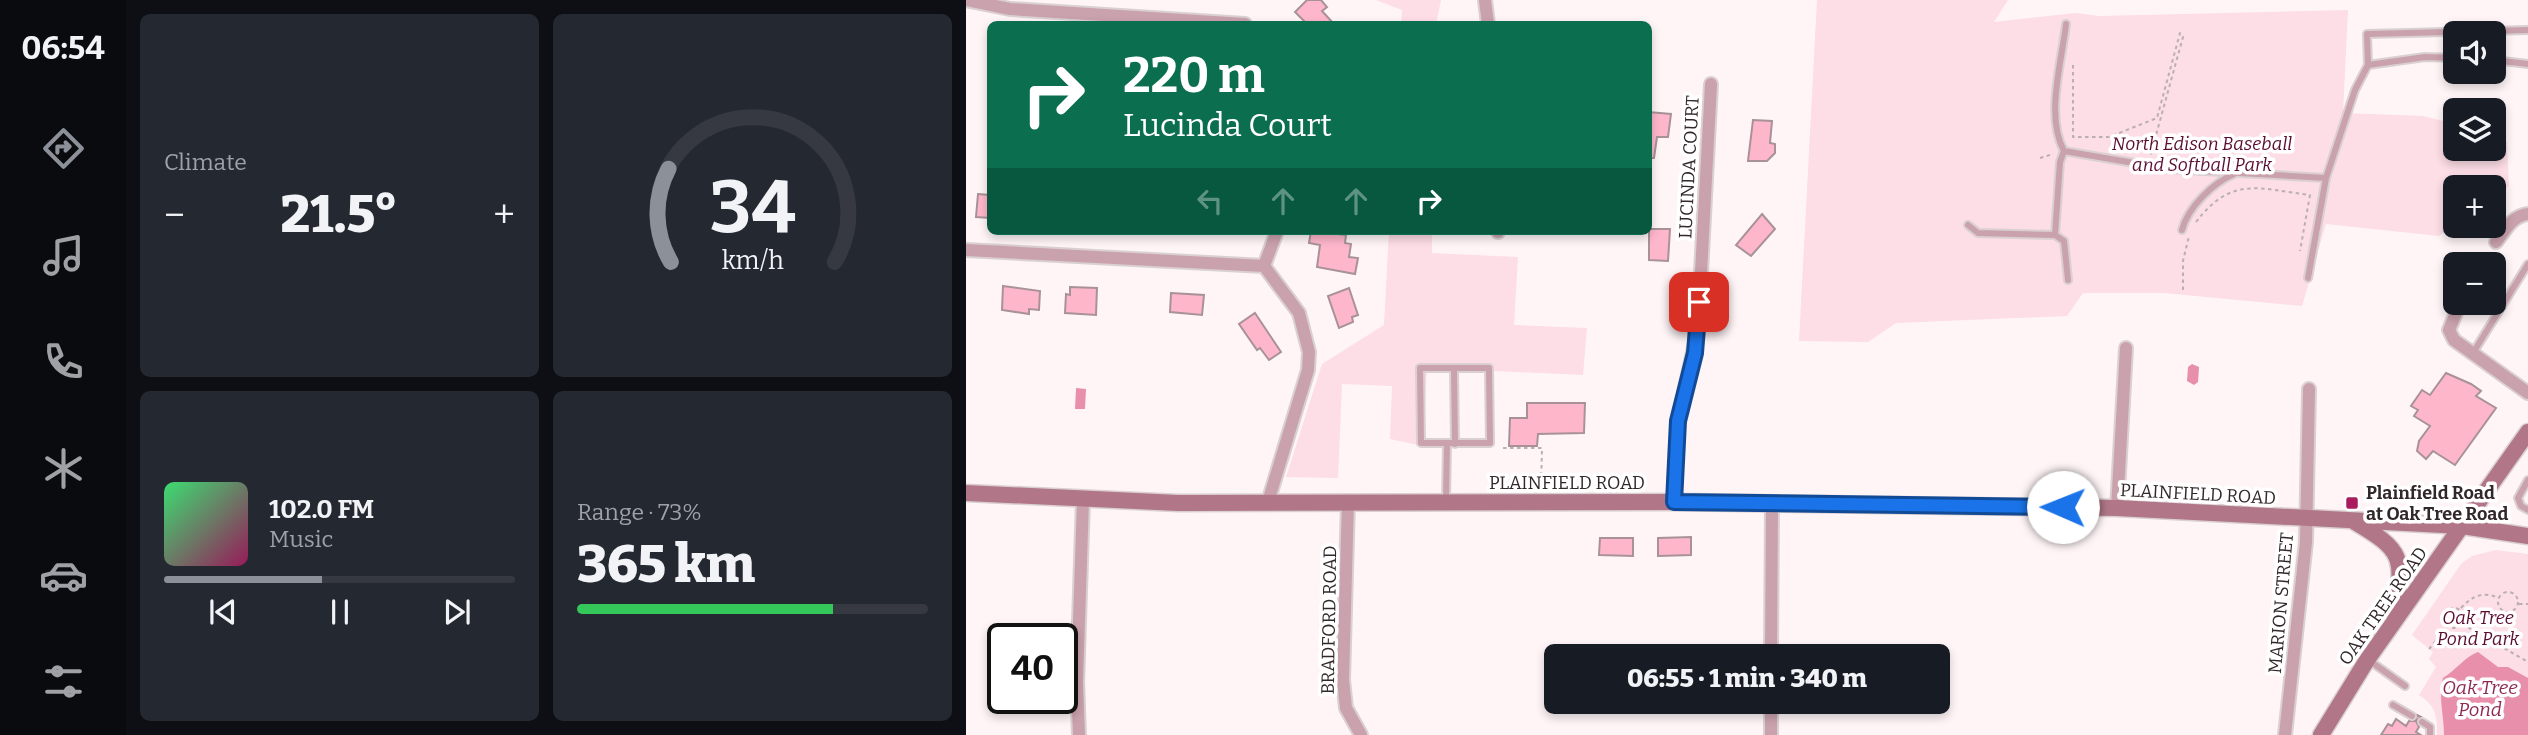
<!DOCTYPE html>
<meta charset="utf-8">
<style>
:root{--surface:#171b24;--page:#242831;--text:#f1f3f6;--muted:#9ea1a6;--line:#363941;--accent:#8c9099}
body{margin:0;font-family:Bitter,serif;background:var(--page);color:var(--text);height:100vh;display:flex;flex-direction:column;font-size:26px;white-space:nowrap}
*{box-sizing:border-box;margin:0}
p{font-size:23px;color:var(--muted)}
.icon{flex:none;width:38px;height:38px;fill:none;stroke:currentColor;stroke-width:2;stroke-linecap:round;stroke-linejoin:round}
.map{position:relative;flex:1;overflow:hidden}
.side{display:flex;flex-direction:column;gap:14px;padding:14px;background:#0d0f14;width:840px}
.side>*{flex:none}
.guide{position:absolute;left:21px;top:21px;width:665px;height:214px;border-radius:10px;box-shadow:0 4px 10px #0003;background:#0b6e4f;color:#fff;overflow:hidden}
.buttons{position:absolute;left:1477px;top:21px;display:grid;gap:14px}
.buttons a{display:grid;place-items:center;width:63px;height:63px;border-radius:10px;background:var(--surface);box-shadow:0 4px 10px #0003;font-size:35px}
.speed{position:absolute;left:21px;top:623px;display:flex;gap:14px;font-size:35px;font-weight:700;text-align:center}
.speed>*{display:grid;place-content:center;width:91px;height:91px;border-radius:50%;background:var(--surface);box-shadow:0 4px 10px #0003;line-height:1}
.speed .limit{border:4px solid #111;border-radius:10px;background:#fff;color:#111}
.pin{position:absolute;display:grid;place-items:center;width:60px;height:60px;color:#fff;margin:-30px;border-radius:14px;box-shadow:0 4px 10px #0006}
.me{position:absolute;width:77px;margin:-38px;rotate:271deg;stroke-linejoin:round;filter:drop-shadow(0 0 5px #0008)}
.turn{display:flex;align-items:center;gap:24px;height:147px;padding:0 21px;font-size:32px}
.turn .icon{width:91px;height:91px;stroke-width:2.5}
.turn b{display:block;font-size:49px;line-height:60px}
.lanes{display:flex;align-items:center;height:66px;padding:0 21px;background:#0003;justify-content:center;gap:35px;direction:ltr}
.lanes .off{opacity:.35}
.big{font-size:52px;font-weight:800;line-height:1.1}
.side .card{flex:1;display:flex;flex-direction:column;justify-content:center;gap:10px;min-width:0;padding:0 24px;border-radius:10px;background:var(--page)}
.side .dial{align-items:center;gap:0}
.dial svg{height:182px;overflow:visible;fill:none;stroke:var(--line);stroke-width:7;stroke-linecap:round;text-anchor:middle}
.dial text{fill:var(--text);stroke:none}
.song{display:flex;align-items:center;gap:21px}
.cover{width:84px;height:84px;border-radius:10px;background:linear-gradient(135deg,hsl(140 70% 55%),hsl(330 70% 35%))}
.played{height:7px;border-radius:4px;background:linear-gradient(90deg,var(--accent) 45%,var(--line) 45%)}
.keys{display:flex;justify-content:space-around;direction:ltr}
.heat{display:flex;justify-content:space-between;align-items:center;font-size:38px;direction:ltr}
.charge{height:10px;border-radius:5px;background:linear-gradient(90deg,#34c759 73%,var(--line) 0)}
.side .tiles{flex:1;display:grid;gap:14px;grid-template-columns:repeat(2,1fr)}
.trip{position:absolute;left:578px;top:644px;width:406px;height:70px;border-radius:10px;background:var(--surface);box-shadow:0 4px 10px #0003;font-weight:800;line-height:70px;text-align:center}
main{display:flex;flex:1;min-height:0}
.tabs{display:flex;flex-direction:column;width:126px;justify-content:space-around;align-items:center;background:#090b0e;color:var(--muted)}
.tabs .icon{width:49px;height:49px}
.tabs .current{color:var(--accent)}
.tabs b{font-size:32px;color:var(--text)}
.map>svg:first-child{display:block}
.green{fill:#fddde6}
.water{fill:#e78fab}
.building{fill:#feb6cb;stroke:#a89298;stroke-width:2}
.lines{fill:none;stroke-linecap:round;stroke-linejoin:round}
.lane-casing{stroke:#dad0d2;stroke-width:10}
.street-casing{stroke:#dad0d2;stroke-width:16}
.secondary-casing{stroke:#dad0d2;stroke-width:19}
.path{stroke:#bab0b2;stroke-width:2;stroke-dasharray:3.5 3.5;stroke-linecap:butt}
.lane{stroke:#caa2ad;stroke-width:6}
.street{stroke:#caa2ad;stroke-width:12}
.secondary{stroke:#b17789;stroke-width:16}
.route-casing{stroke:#114b97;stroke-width:18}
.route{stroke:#1a73e8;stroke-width:12}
.poi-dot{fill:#aa1d5d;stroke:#fff;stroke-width:2.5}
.labels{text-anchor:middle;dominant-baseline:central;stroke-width:7;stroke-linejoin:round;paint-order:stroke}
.park-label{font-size:18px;font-style:italic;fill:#5b0d30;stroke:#fff}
.street-label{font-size:18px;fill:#32282b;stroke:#fff}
.poi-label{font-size:18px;font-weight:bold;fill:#32282b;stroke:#fff;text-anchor:start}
.water-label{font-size:19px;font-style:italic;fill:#8e2952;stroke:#fff}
</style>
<main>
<nav class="tabs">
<b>06:54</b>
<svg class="icon current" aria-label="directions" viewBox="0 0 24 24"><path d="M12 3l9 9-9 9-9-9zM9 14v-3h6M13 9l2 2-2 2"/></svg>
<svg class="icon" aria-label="music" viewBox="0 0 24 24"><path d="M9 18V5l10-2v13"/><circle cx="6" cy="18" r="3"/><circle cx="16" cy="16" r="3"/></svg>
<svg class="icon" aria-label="phone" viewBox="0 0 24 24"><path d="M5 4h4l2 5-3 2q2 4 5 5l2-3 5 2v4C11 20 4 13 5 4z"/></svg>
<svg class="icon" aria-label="climate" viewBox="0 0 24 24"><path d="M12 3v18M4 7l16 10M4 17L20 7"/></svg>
<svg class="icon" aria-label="car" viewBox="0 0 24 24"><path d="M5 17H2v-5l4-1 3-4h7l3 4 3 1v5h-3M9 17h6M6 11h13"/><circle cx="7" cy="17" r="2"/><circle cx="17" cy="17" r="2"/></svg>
<svg class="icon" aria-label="filters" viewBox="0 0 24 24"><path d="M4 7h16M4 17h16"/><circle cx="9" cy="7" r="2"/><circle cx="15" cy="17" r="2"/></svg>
</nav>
<section class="side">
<div class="tiles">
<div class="card"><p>Climate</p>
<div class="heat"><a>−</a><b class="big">21.5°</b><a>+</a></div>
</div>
<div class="card dial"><svg viewBox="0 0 100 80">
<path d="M14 69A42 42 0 1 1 86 69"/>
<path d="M14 69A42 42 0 0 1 13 28" stroke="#8c9099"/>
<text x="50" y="56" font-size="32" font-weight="700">34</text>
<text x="50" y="72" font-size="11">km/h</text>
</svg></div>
<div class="card">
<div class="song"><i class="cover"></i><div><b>102.0 FM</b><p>Music</p></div></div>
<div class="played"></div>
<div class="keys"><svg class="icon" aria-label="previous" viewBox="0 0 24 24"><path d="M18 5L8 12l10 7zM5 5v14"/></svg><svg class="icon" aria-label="pause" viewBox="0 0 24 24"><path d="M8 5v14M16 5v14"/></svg><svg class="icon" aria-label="next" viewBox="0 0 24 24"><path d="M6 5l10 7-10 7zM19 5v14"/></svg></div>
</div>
<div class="card"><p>Range · 73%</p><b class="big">365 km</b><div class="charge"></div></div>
</div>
</section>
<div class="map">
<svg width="1562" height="735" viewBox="0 0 1562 735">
<rect width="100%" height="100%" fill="#fff5f7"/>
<g class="green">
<polygon points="410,0 475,0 470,24 435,24 436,10"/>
<polygon points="851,0 1042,0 1028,22 1110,13 1133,16 1382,10 1377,113 1457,116 1489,124 1489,149 1528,149 1528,137 1541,142 1543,186 1528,197 1528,187 1489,187 1489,225 1473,236 1360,224 1336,306 1198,293 1117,293 1101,316 930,323 902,342 833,341"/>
<polygon points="423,231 466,231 466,253 552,257 548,325 621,328 617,375 461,368 457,446 424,439 426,386 376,384 372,478 320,477 356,364 418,325"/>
<path d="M1530 550 1562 554V735H1471C1472 716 1469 705 1453 695L1470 667 1463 659 1467 652 1446 635 1495 564 1506 556Z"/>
</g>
<g class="water">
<polygon points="1226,364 1233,367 1232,382 1228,385 1221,381 1222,367"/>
<polygon points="110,388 120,389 119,409 109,409"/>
<path d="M1512 652 1532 667H1542L1562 678V735H1478C1478 714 1472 698 1477 678 1491 669 1500 656 1512 652Z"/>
</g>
<g class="building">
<polygon points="341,0 355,0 361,7 356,11 368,24 341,24 329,12"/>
<polygon points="682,112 705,114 702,137 691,137 688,158 682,158"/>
<polygon points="787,120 806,121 804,143 809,144 809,153 801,161 782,161"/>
<polygon points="12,194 24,195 24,218 10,217"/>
<polygon points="796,214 809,229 785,256 770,245"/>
<polygon points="683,229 704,229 702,261 683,260"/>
<polygon points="345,231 380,235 379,243 385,244 383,257 392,258 389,274 351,267 354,245 343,243"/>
<polygon points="37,286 74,291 73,310 63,309 63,314 36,310"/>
<polygon points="104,287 131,288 130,315 99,313 100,294 104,295"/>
<polygon points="383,288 392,315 386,317 387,322 373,328 362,296"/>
<polygon points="205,293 238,295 236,315 204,312"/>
<polygon points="289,313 315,352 303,360 294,348 291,350 273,324"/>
<polygon points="1480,373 1505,384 1515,391 1510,396 1530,408 1489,465 1467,451 1460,459 1451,451 1453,441 1464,426 1448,416 1452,410 1445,406 1456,390 1464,395"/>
<polygon points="561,403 619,403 618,433 572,434 571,446 543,446 544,418 561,418"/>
<polygon points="725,537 725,555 692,556 692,538"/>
<polygon points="634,538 667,538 667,556 633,555"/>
<rect x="640" y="702" width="33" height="10"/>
<rect x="695" y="702" width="32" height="10"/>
<polygon points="1451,715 1455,717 1450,721 1453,727 1450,732 1455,735 1415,735 1422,724 1426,726 1430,719 1440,726 1443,721 1449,721"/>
</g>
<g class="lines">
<g class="lane-casing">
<g id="lane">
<path d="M1100 24C1096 61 1079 116 1098 151L1203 169 1360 178 1389 90 1402 65 1401 34 1562 30"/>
<polyline points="1528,60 1562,64"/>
<polyline points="1402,65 1459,57 1489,58"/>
<polyline points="1002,225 1012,233 1089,235 1094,162 1098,151"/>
<path d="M1216 230C1222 207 1247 183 1268 174"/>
<polyline points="1089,235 1098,241 1102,280"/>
<polyline points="1342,278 1360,178"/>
<polyline points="1507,353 1562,264"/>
<polygon points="454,368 523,368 524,443 455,443"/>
<polyline points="488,368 489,444"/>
<polyline points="1562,480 1552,498 1555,506 1562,510"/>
<polyline points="480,500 481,444"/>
<polyline points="1404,661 1439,686"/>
<polyline points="1427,705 1446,716"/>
<polyline points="1456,722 1464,727 1464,735"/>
</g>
</g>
<g class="street-casing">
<g id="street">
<polyline points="0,0 44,9 279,24"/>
<polyline points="519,0 522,24"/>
<polyline points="532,232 532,231"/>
<path d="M1530 242C1539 230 1546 216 1562 214"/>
<polyline points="0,250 298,266 333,313 343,352 342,370 302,502"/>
<polyline points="298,266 311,231"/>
<polyline points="1494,303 1483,330 1488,340 1562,393"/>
<polyline points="382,501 377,680 380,708 395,735"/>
<polyline points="708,502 712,421 732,329 745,84"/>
<polyline points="1151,508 1160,348"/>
<polyline points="805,656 806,505"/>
<polyline points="113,735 111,682 117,500"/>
<polyline points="805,735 805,702"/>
<polyline points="1319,735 1340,542 1343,389"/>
</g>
</g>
<g class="secondary-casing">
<g id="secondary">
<polyline points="0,493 212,503 708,502 1151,508 1496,526 1562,536"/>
<path d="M1389 522C1442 553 1436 560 1429 618"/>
<polyline points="1355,735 1401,660 1562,432"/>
</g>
</g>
<g class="path">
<polyline points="1107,65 1107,137 1143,137 1191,118 1214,33 1217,37 1184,157"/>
<polyline points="1074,158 1087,154"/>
<polyline points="1265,162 1309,162"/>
<path d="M1230 222C1266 175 1293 189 1344 195L1334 251"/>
<polyline points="1217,290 1217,261 1223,236"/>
<polyline points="537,448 576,448 575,488"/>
<circle cx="1542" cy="602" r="10"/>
<polyline points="1553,604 1562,604"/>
<circle cx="1488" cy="618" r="10"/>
<path d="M1495 608C1506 596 1517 591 1533 598"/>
<polyline points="1496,624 1562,662"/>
<polyline points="1463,649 1481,627"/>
</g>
<use href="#lane" class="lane"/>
<use href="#street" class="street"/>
<use href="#secondary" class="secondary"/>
</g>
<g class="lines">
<g class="route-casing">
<polyline id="route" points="733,302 729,353 712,421 708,502 1097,507"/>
</g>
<use href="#route" class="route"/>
</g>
<rect class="poi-dot" x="1379" y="496" width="14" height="14" rx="3.5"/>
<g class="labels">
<g class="park-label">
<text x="1236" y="144">North Edison Baseball<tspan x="1236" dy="21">and Softball Park</tspan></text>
<text x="1512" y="618">Oak Tree<tspan x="1512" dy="21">Pond Park</tspan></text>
</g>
<g class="street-label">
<text transform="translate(723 167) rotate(-87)">LUCINDA COURT</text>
<text x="601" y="483">PLAINFIELD ROAD</text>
<text transform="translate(1232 494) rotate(3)">PLAINFIELD ROAD</text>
<text transform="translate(1315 603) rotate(-85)">MARION STREET</text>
<text transform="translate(1417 606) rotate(-55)">OAK TREE ROAD</text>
<text transform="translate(363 620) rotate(-89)">BRADFORD ROAD</text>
</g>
<g class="poi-label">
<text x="1400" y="493">Plainfield Road<tspan x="1400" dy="21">at Oak Tree Road</tspan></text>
</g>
<g class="water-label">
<text x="1514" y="687">Oak Tree<tspan x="1514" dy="22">Pond</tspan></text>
</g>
</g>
</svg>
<div class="buttons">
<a><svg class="icon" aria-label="sound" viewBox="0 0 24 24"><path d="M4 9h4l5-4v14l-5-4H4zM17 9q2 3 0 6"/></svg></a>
<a><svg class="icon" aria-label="layers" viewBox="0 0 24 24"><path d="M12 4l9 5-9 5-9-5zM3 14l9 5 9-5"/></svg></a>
<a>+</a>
<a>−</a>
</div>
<div class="speed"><div class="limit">40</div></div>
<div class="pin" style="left:733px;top:302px;background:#d93025"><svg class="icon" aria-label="arrive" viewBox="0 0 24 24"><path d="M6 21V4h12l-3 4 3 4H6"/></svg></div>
<svg class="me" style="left:1097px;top:507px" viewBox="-20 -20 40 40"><circle r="19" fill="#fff"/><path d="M0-13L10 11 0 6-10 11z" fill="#1a73e8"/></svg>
<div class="trip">06:55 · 1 min · 340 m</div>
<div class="guide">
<div class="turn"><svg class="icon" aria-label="right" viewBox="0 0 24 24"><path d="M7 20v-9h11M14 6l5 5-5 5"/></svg><div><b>220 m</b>Lucinda Court</div></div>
<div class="lanes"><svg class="icon off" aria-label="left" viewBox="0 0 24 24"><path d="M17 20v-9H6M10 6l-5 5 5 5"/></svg><svg class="icon off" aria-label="ahead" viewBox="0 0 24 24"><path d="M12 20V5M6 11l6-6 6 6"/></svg><svg class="icon off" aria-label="ahead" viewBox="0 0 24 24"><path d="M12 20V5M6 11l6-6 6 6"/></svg><svg class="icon" aria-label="right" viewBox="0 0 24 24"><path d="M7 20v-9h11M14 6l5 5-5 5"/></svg></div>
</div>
</div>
</main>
